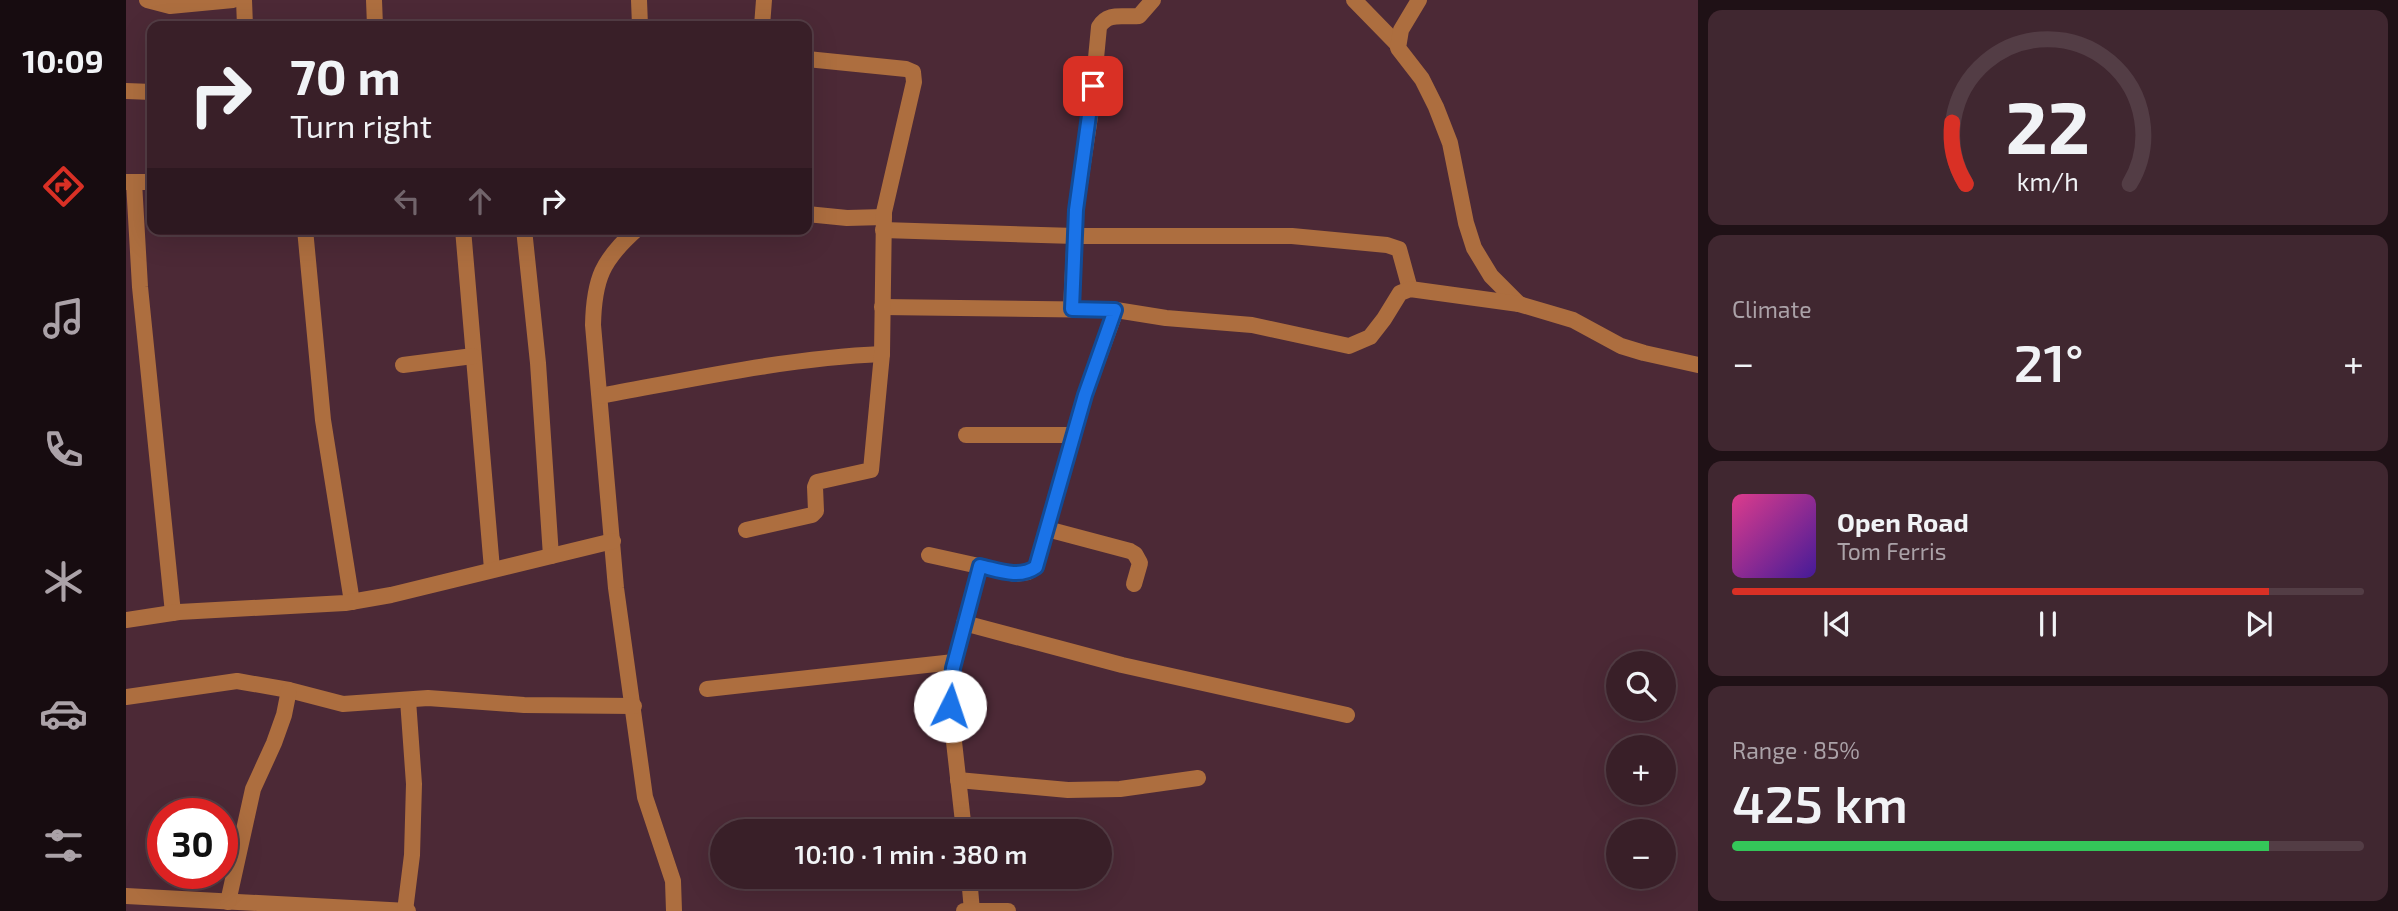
<!DOCTYPE html>
<meta charset="utf-8">
<style>
:root{--surface:#391f28;--page:#402730;--text:#f1f3f6;--muted:#aba2a8;--line:#533d45;--accent:#d93025}
body{margin:0;font-family:"Exo 2",sans-serif;background:var(--page);color:var(--text);height:100vh;display:flex;flex-direction:column;font-size:26px;white-space:nowrap}
*{box-sizing:border-box;margin:0}
p{font-size:23px;color:var(--muted)}
.icon{flex:none;width:38px;height:38px;fill:none;stroke:currentColor;stroke-width:2;stroke-linecap:round;stroke-linejoin:round}
.map{position:relative;flex:1;overflow:hidden}
.side{display:flex;flex-direction:column;gap:10px;padding:10px;background:#1f1116;width:700px}
.side>*{flex:none}
.guide{position:absolute;left:21px;top:21px;width:665px;height:214px;border-radius:14px;box-shadow:0 7px 28px #0002,0 0 0 2px var(--line);background:#391f28;color:var(--text);overflow:hidden}
.controls{position:absolute;left:1480px;top:651px;display:grid;gap:14px}
.controls a{display:grid;place-items:center;width:70px;height:70px;border-radius:50%;background:var(--surface);box-shadow:0 7px 28px #0002,0 0 0 2px var(--line);font-size:35px}
.speed{position:absolute;left:21px;top:798px;display:flex;gap:14px;font-size:35px;font-weight:700;text-align:center}
.speed>*{display:grid;place-content:center;width:91px;height:91px;border-radius:50%;background:var(--surface);box-shadow:0 7px 28px #0002,0 0 0 2px var(--line);line-height:1}
.speed .limit{border:10px solid #d22;background:#fff;color:#111}
.pin{position:absolute;display:grid;place-items:center;width:60px;height:60px;color:#fff;margin:-30px;border-radius:14px;box-shadow:0 4px 10px #0006}
.me{position:absolute;width:77px;margin:-38px;rotate:4deg;stroke-linejoin:round;filter:drop-shadow(0 0 5px #0008)}
.turn{display:flex;align-items:center;gap:24px;height:147px;padding:0 28px;font-size:32px}
.turn .icon{width:91px;height:91px;stroke-width:2.5}
.turn b{display:block;font-size:49px;line-height:60px}
.lanes{display:flex;align-items:center;height:66px;padding:0 28px;background:#0003;justify-content:center;gap:35px;direction:ltr}
.lanes .off{opacity:.35}
.big{font-size:52px;font-weight:600;line-height:1.1}
.side .widget{flex:1;display:flex;flex-direction:column;justify-content:center;gap:10px;min-width:0;padding:0 24px;border-radius:14px;background:var(--page)}
.side .dial{align-items:center;gap:0}
.dial svg{height:182px;overflow:visible;fill:none;stroke:var(--line);stroke-width:7;stroke-linecap:round;text-anchor:middle}
.dial text{fill:var(--text);stroke:none}
.song{display:flex;align-items:center;gap:21px}
.cover{width:84px;height:84px;border-radius:10px;background:linear-gradient(135deg,hsl(330 70% 55%),hsl(260 70% 35%))}
.played{height:7px;border-radius:4px;background:linear-gradient(90deg,var(--accent) 85%,var(--line) 85%)}
.keys{display:flex;justify-content:space-around;direction:ltr}
.heat{display:flex;justify-content:space-between;align-items:center;font-size:38px;direction:ltr}
.charge{height:10px;border-radius:5px;background:linear-gradient(90deg,#34c759 85%,var(--line) 0)}
.trip{position:absolute;left:584px;top:819px;width:402px;height:70px;border-radius:35px;background:var(--surface);box-shadow:0 7px 28px #0002,0 0 0 2px var(--line);font-weight:600;line-height:70px;text-align:center}
main{display:flex;flex:1;min-height:0}
.menu{display:flex;flex-direction:column;width:126px;justify-content:space-around;align-items:center;background:#170c10;color:var(--muted)}
.menu .icon{width:49px;height:49px}
.menu .selected{color:var(--accent)}
.menu b{font-size:32px;color:var(--text)}
.map>svg:first-child{display:block}
.lines{fill:none;stroke-linecap:round;stroke-linejoin:round}
.minor{stroke:#ad6e3f;stroke-width:16}
.route-casing{stroke:#114b97;stroke-width:18}
.route{stroke:#1a73e8;stroke-width:12}
</style>
<main>
<nav class="menu">
<b>10:09</b>
<svg class="icon selected" aria-label="directions" viewBox="0 0 24 24"><path d="M12 3l9 9-9 9-9-9zM9 14v-3h6M13 9l2 2-2 2"/></svg>
<svg class="icon" aria-label="music" viewBox="0 0 24 24"><path d="M9 18V5l10-2v13"/><circle cx="6" cy="18" r="3"/><circle cx="16" cy="16" r="3"/></svg>
<svg class="icon" aria-label="phone" viewBox="0 0 24 24"><path d="M5 4h4l2 5-3 2q2 4 5 5l2-3 5 2v4C11 20 4 13 5 4z"/></svg>
<svg class="icon" aria-label="climate" viewBox="0 0 24 24"><path d="M12 3v18M4 7l16 10M4 17L20 7"/></svg>
<svg class="icon" aria-label="car" viewBox="0 0 24 24"><path d="M5 17H2v-5l4-1 3-4h7l3 4 3 1v5h-3M9 17h6M6 11h13"/><circle cx="7" cy="17" r="2"/><circle cx="17" cy="17" r="2"/></svg>
<svg class="icon" aria-label="filters" viewBox="0 0 24 24"><path d="M4 7h16M4 17h16"/><circle cx="9" cy="7" r="2"/><circle cx="15" cy="17" r="2"/></svg>
</nav>
<div class="map">
<svg width="1572" height="911" viewBox="0 0 1572 911">
<rect width="100%" height="100%" fill="#4c2936"/>
<g class="lines">
<g class="minor">
<polyline points="21,0 44,6 107,0"/>
<polyline points="118,0 119,26"/>
<polyline points="248,0 249,26"/>
<polyline points="513,0 514,26"/>
<polyline points="1228,0 1271,44"/>
<polyline points="1293,0 1275,30 1272,48 1296,79 1310,107 1324,143 1340,223 1348,248 1365,276 1393,304"/>
<polyline points="636,26 638,0"/>
<polyline points="0,91 26,92"/>
<polyline points="0,182 26,182"/>
<polyline points="8,182 14,287 47,613"/>
<polyline points="681,214 721,218 758,217"/>
<polyline points="179,229 197,420 226,602"/>
<polyline points="337,229 366,569"/>
<polyline points="398,229 412,363 425,556"/>
<path d="M511 229C476 260 468 279 467 325L490 588 519 797 547 881 548 911"/>
<polyline points="757,230 949,236 1166,236 1261,245 1273,249 1284,289"/>
<polyline points="756,307 990,310 1040,318 1126,325 1223,346 1244,337 1258,319 1274,293 1284,289 1393,304 1447,320 1495,346 1518,353 1572,365"/>
<path d="M945 309 950 210 965 110 973 27C982 11 998 18 1013 16L1027 0"/>
<polyline points="277,365 347,356"/>
<path d="M474 396C567 379 661 358 756 354"/>
<polyline points="840,435 947,435"/>
<polyline points="921,529 1004,551 1009,554 1014,563 1008,584"/>
<polyline points="620,530 686,515 690,511 689,487 691,482 745,470 756,354 758,212 788,82 787,72 780,69 681,59"/>
<polyline points="803,555 889,574 902,572 910,567 959,395 990,310"/>
<polyline points="0,620 53,612 219,603 265,595 487,541"/>
<polyline points="838,623 996,665 1221,715"/>
<polyline points="581,689 828,662"/>
<polyline points="0,697 111,681 163,690 217,704 302,698 398,705 508,706"/>
<polyline points="832,780 942,790 994,789 1072,778"/>
<polyline points="838,831 824,706 827,669 854,566"/>
<polyline points="843,877 846,911"/>
<polyline points="0,896 282,911"/>
<polyline points="102,902 127,789 148,743 158,715 163,690"/>
<polyline points="279,911 286,855 288,784 282,700"/>
<polyline points="838,911 882,911"/>
</g>
</g>
<g class="lines">
<g class="route-casing">
<path id="route" d="M824 706 827 668 854 566C872 570 893 579 910 567L959 395 989 310 946 309 950 210 967 86"/>
</g>
<use href="#route" class="route"/>
</g>
</svg>
<div class="controls">
<a><svg class="icon" aria-label="search" viewBox="0 0 24 24"><circle cx="10" cy="10" r="6"/><path d="M15 15l6 6"/></svg></a>
<a>+</a>
<a>−</a>
</div>
<div class="speed"><div class="limit">30</div></div>
<div class="pin" style="left:967px;top:86px;background:#d93025"><svg class="icon" aria-label="arrive" viewBox="0 0 24 24"><path d="M6 21V4h12l-3 4 3 4H6"/></svg></div>
<svg class="me" style="left:824px;top:706px" viewBox="-20 -20 40 40"><circle r="19" fill="#fff"/><path d="M0-13L10 11 0 6-10 11z" fill="#1a73e8"/></svg>
<div class="trip">10:10 · 1 min · 380 m</div>
<div class="guide">
<div class="turn"><svg class="icon" aria-label="right" viewBox="0 0 24 24"><path d="M7 20v-9h11M14 6l5 5-5 5"/></svg><div><b>70 m</b>Turn right</div></div>
<div class="lanes"><svg class="icon off" aria-label="left" viewBox="0 0 24 24"><path d="M17 20v-9H6M10 6l-5 5 5 5"/></svg><svg class="icon off" aria-label="ahead" viewBox="0 0 24 24"><path d="M12 20V5M6 11l6-6 6 6"/></svg><svg class="icon" aria-label="right" viewBox="0 0 24 24"><path d="M7 20v-9h11M14 6l5 5-5 5"/></svg></div>
</div>
</div>
<section class="side">
<div class="widget dial"><svg viewBox="0 0 100 80">
<path d="M14 69A42 42 0 1 1 86 69"/>
<path d="M14 69A42 42 0 0 1 8 42" stroke="#d93025"/>
<text x="50" y="56" font-size="32" font-weight="700">22</text>
<text x="50" y="72" font-size="11">km/h</text>
</svg></div>
<div class="widget"><p>Climate</p>
<div class="heat"><a>−</a><b class="big">21°</b><a>+</a></div>
</div>
<div class="widget">
<div class="song"><i class="cover"></i><div><b>Open Road</b><p>Tom Ferris</p></div></div>
<div class="played"></div>
<div class="keys"><svg class="icon" aria-label="previous" viewBox="0 0 24 24"><path d="M18 5L8 12l10 7zM5 5v14"/></svg><svg class="icon" aria-label="pause" viewBox="0 0 24 24"><path d="M8 5v14M16 5v14"/></svg><svg class="icon" aria-label="next" viewBox="0 0 24 24"><path d="M6 5l10 7-10 7zM19 5v14"/></svg></div>
</div>
<div class="widget"><p>Range · 85%</p><b class="big">425 km</b><div class="charge"></div></div>
</section>
</main>
